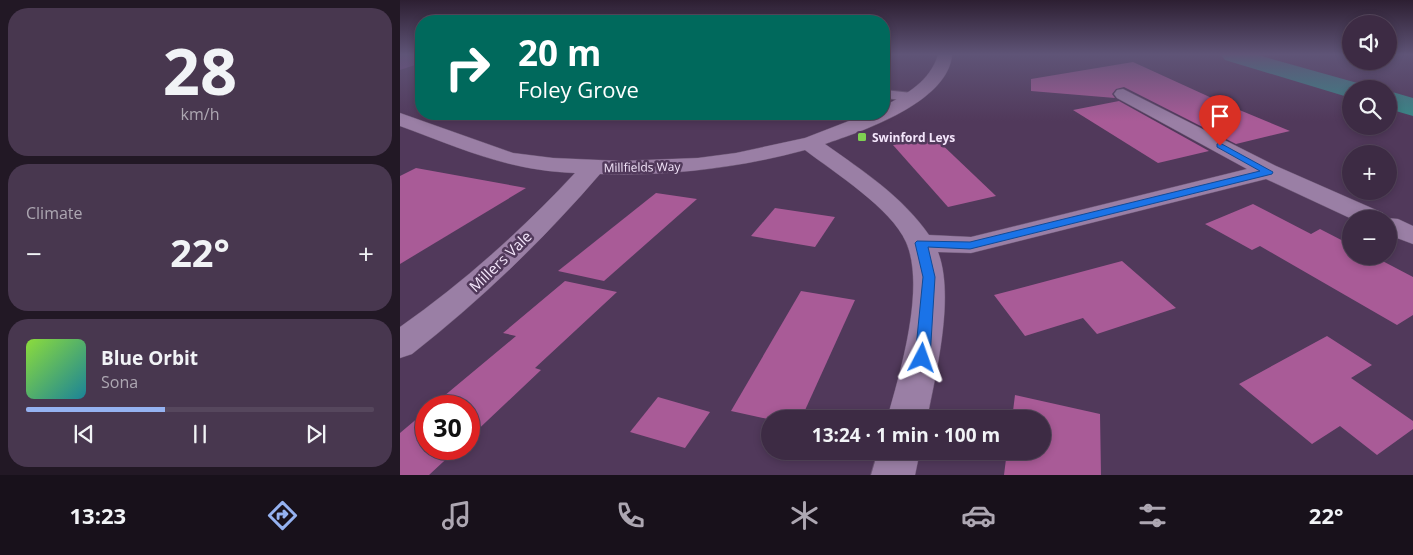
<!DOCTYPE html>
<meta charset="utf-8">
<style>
:root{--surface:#3d2b44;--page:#48374f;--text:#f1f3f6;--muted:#ada7b2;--line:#56475d;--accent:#95b2f1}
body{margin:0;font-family:"Open Sans",sans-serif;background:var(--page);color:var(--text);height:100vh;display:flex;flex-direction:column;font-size:19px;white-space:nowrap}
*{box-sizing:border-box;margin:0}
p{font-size:16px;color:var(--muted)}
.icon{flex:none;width:28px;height:28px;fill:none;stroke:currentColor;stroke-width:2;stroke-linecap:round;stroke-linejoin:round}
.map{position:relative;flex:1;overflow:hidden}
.sheet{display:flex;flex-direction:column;gap:8px;padding:8px;background:#221825;width:400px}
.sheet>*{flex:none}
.guide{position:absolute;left:15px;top:15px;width:475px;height:105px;border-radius:20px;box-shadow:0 2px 8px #0003,0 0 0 1px var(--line);background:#00695c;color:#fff;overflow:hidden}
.fabs{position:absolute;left:942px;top:15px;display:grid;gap:10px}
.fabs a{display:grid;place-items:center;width:55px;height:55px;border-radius:50%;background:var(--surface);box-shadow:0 2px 8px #0003,0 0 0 1px var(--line);font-size:25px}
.speed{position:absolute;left:15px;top:395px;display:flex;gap:10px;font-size:25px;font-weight:700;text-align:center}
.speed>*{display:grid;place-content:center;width:65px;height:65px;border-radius:50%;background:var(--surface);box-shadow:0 2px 8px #0003,0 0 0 1px var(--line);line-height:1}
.speed .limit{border:8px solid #d22;background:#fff;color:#111}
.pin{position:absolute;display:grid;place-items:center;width:42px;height:42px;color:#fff;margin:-51px -21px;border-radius:50% 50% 50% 0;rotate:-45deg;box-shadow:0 0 5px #0007}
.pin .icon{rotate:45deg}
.me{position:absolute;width:55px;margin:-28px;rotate:4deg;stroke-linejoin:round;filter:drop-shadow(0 0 4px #0008)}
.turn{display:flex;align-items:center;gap:18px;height:105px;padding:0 20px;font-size:22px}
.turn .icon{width:65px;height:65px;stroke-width:2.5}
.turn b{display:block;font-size:35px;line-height:42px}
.big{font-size:38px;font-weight:700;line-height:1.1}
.sheet .widget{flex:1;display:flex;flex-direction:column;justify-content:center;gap:8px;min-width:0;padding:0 18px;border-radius:20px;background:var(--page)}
.sheet .dial{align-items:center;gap:0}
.dial b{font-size:65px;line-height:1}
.song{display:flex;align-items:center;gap:15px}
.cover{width:60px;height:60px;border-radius:8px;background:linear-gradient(135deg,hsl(90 70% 55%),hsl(190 70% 35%))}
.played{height:5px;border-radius:2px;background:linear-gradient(90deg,var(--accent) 40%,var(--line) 40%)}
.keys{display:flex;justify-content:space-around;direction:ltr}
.heat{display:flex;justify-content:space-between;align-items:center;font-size:28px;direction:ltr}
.trip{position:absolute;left:361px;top:410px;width:290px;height:50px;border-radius:25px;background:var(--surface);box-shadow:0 2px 8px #0003,0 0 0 1px var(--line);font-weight:700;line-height:50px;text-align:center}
.tabs{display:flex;height:80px;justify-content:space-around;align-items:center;background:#18111b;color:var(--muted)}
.tabs .icon{width:35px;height:35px}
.tabs .selected{color:var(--accent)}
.tabs b{font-size:22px;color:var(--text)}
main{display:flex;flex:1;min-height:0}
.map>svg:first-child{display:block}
.green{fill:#724a82}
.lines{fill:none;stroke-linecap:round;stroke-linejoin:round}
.canal{fill:#388787;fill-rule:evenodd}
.building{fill:#a95b97}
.lane-casing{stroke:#6c5774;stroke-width:2}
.street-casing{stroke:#6c5774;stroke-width:1}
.lane{fill:#9a7fa5;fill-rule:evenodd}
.street{fill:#9a7fa5;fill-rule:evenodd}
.route{fill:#1a73e8;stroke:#114b97}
.poi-dot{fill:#7fd052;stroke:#51395b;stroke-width:2}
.labels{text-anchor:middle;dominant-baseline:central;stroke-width:5;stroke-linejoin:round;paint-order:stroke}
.far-poi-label{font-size:12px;font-weight:bold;fill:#f4e6fb;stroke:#51395b;text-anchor:start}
.far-street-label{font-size:12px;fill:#f4e6fb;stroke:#51395b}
.street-label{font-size:15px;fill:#f4e6fb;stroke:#51395b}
</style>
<main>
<section class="sheet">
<div class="widget dial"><b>28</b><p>km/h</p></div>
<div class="widget"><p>Climate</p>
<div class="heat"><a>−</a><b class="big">22°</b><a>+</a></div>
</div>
<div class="widget">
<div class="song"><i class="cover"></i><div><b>Blue Orbit</b><p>Sona</p></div></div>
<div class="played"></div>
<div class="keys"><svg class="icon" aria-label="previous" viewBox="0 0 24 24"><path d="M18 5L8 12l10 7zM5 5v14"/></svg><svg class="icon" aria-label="pause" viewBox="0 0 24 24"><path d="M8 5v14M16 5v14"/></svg><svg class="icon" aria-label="next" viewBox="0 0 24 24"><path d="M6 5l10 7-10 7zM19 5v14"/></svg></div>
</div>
</section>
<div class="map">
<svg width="1013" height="475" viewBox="0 0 1013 475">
<rect width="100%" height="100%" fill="#51395b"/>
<polygon class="green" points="0,55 21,55 21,63 0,70"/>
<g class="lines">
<g class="canal">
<polygon points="821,55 858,55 961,84 964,89 951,89 951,98 825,60"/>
<polygon points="989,91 1013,98 1013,116 989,109"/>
</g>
</g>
<g class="building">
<polygon points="733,62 825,104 890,131 836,144 724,87 716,89 712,94 715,98 631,91 631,79"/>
<polygon points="719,101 809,151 758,163 673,110"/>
<polygon points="534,137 596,196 548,207 493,145"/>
<polygon points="16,168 126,188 0,264 0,176"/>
<polygon points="256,193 297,199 204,281 158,271"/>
<polygon points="853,204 911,234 920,229 951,245 951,256 973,256 1013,277 1013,315 997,325 860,246 852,250 805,224"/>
<polygon points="375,208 435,217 415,247 351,236"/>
<polygon points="722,261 776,308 697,334 683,318 625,336 594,295"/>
<polygon points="165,281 217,292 135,368 141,370 69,438 69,406 32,406 116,336 103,333"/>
<polygon points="401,291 455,300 401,419 368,419 331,411"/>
<polygon points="927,336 972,365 951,378 1013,421 1013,429 977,455 940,426 912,444 839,384"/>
<polygon points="615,395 700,414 701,475 604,475 607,451 642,451 642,419 612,419"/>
<polygon points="258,397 310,412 285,448 230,432"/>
<polygon points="26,411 26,449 57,449 29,475 0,475 0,433"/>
</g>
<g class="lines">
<g class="lane-casing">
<polygon id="lane" points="484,90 512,93 518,97 512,101 484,98"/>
</g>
<g class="street-casing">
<g id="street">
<path d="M538 55H552C548 102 463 131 425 144 463 171 502 196 529 235L571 237 847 169 717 98 714 94 717 90 723 89 876 166 983 213 986 218 998 219 1013 226V244L989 235V219H952L866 179 571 253 538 252C555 296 536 373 527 419H487C500 373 526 287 506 242 491 208 435 173 405 150 338 168 270 176 200 174 143 240 81 300 12 354L0 358V327C64 282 122 230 175 173 106 170 63 149 0 126V113L113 153 153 158 221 161 298 158 336 153 405 138 467 114H484V106C507 94 530 81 538 55Z"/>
<polygon points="478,451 520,451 515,475 471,475"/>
</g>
</g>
<use href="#lane" class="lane"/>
<use href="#street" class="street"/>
</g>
<linearGradient id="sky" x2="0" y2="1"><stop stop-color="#2d1f32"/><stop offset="0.45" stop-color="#5f5477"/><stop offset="1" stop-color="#5f5477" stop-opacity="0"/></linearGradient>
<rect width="1013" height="121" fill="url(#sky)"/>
<polygon class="route" points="820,143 873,172 872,174 570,249 528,247 535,277 530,358 527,361 522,363 517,361 515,358 523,277 515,243 517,241 570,242 860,171 817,147 817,144"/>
<rect class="poi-dot" x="457" y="132" width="10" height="10" rx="2.5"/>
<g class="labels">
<g class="far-poi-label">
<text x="472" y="137">Swinford Leys</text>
</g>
<g class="far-street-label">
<text transform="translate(242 167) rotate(-1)">Millfields Way</text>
</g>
<g class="street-label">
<text transform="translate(100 261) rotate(-44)">Millers Vale</text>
</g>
</g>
</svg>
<div class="fabs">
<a><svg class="icon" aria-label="sound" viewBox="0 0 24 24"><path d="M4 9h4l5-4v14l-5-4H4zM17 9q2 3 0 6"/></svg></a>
<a><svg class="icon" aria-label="search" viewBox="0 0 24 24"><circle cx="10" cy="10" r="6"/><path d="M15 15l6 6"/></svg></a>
<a>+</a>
<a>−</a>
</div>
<div class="speed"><div class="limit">30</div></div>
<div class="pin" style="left:820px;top:146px;background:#d93025"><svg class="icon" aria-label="arrive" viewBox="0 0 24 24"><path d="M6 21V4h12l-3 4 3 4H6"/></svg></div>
<svg class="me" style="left:522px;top:358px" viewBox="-20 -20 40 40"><path d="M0-17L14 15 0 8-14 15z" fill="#1a73e8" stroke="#fff" stroke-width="4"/></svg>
<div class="trip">13:24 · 1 min · 100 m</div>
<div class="guide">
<div class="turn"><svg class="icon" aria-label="right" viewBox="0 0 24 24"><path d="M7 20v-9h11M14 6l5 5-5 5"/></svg><div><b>20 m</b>Foley Grove</div></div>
</div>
</div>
</main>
<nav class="tabs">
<b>13:23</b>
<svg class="icon selected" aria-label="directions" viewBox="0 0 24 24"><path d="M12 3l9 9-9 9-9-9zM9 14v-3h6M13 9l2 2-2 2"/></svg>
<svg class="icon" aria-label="music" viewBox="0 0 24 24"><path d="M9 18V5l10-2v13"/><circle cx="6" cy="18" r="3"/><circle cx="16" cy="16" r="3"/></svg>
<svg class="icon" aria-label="phone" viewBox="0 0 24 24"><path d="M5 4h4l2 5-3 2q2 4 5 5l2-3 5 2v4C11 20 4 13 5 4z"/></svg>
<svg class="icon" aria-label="climate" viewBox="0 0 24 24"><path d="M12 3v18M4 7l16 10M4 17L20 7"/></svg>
<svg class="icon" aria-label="car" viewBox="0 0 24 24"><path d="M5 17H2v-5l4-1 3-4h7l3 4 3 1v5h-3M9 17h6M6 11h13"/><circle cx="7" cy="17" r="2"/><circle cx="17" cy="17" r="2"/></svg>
<svg class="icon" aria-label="filters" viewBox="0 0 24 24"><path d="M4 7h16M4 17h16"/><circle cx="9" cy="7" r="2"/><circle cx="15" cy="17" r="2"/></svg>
<b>22°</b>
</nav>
